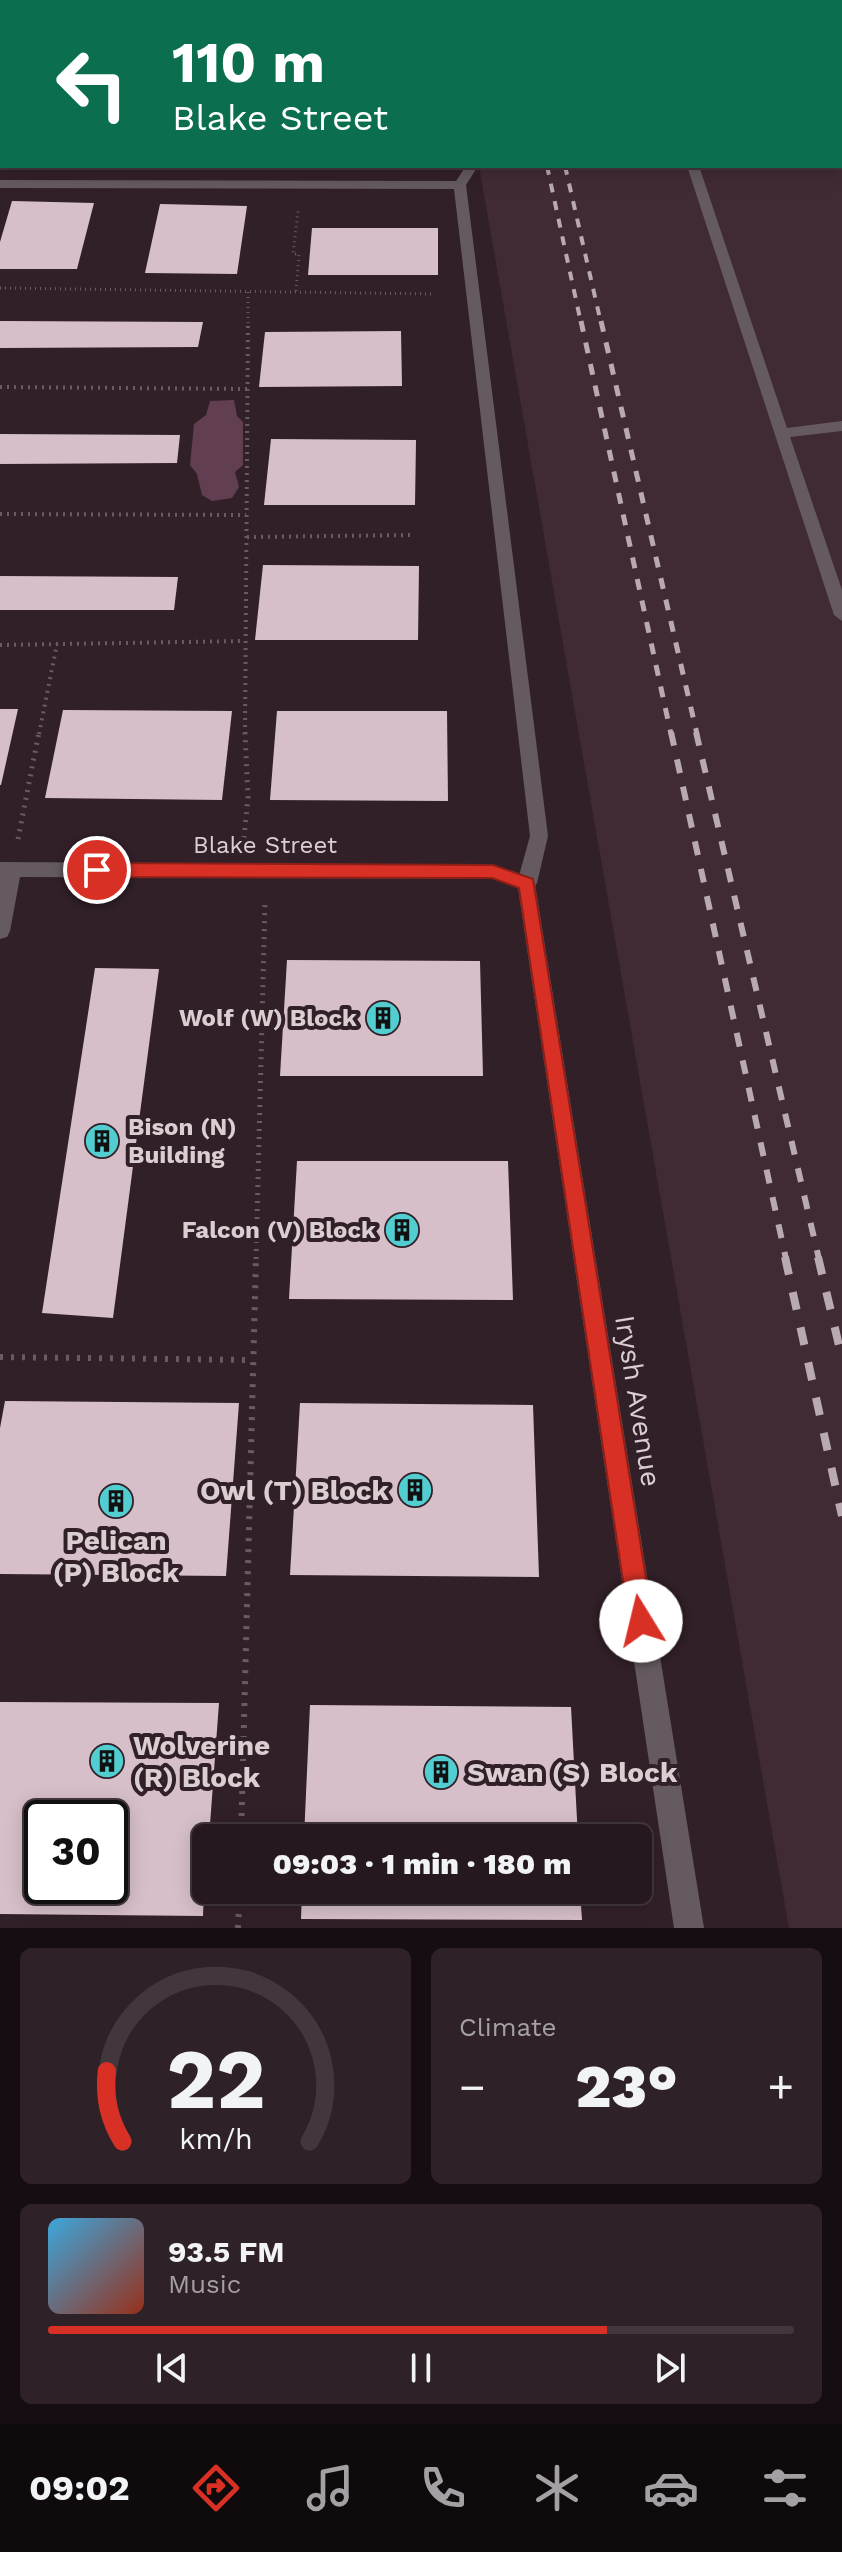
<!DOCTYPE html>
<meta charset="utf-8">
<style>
:root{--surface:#26181f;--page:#2e2128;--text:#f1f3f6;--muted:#a4a0a4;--line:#42373d;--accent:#d93025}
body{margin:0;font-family:"Work Sans",sans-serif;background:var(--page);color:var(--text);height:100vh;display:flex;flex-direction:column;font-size:30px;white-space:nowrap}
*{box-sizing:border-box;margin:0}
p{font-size:26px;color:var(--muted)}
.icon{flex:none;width:44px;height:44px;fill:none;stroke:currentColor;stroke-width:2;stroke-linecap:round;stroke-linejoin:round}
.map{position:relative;height:1928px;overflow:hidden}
.side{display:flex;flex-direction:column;gap:20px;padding:20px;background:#150d11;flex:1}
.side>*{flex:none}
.top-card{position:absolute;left:0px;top:0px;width:842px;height:168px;box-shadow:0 4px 20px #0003,0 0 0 2px var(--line);background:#0b6e4f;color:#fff;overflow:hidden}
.speed{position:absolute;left:24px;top:1800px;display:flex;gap:16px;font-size:40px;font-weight:700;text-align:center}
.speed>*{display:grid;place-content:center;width:104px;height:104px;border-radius:50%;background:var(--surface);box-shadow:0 4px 20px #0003,0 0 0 2px var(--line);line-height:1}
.speed .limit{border:4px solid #111;border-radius:12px;background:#fff;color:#111}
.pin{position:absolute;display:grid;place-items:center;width:68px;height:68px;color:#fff;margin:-34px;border:4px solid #fff;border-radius:50%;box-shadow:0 2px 8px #0007}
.me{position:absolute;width:88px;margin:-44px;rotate:351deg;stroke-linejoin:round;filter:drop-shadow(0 0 6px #0008)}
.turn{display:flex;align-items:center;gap:28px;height:168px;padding:0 40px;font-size:36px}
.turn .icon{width:104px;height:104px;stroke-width:2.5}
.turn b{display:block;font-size:56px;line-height:68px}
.big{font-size:60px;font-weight:800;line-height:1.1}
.side .card{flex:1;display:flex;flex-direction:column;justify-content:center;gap:12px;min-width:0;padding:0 28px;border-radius:12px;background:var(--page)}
.side .dial{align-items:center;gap:0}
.dial svg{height:208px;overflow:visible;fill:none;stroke:var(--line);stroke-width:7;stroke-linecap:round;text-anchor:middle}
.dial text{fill:var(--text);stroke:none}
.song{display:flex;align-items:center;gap:24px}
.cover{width:96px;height:96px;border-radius:12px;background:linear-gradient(135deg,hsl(200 70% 55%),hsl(10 70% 35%))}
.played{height:8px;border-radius:4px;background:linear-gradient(90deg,var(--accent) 75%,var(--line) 75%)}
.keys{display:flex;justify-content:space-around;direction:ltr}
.heat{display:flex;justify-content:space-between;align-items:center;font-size:44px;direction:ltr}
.side .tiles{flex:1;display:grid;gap:20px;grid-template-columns:1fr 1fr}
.card:last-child{grid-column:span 2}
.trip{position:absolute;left:192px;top:1824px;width:460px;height:80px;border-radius:12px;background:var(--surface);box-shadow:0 4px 20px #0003,0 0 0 2px var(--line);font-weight:800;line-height:80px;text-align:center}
.tab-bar{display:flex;height:128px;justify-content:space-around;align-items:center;background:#0f0a0c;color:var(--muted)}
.tab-bar .icon{width:56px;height:56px}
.tab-bar .active{color:var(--accent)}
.tab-bar b{font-size:36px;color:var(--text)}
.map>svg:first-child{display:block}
.built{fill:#402a36}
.green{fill:#623e51}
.building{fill:#d7bfca;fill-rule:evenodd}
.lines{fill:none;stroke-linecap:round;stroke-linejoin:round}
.path-far3{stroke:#6a5a61;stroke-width:3;stroke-dasharray:1 4;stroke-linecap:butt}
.path-far2{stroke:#6a5a61;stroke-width:4;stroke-dasharray:2 5;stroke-linecap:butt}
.path-far1{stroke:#6a5a61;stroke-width:5;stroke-dasharray:2 6;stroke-linecap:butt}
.path{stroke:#6a5a61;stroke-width:6;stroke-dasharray:3 8;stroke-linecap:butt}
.service{fill:#645a5f;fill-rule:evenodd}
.minor{fill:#645a5f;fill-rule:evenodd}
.rail-far3{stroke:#b8aab0;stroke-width:4;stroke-dasharray:9 9;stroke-linecap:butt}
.rail-far2{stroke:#b8aab0;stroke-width:5;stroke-dasharray:11 11;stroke-linecap:butt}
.rail-far1{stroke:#b8aab0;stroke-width:6;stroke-dasharray:14 14;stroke-linecap:butt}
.rail{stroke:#b8aab0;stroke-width:8;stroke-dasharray:18 18;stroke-linecap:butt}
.route{fill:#d93025;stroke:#8d1f18;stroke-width:2}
.labels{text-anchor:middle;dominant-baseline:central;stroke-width:8;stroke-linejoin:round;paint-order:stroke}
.street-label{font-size:24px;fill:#daced3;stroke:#322029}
.poi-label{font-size:24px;font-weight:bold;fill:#daced3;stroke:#322029;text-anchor:end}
.near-street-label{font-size:28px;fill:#daced3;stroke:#322029}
.near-poi-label{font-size:28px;font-weight:bold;fill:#daced3;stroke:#322029;text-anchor:start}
</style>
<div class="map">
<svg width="842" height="1928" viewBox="0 0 842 1928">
<rect width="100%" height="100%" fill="#322029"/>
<polygon class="built" points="455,0 842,0 842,1928 789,1928 479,166 840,166 840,2"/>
<polygon class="green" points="234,400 237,416 243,422 243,465 235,472 239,487 232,498 212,501 202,495 197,474 190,465 194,424 206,415 210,401"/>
<g class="building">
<polygon points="12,201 94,203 77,269 0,269 0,242"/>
<polygon points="160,204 247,206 237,274 145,273"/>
<polygon points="312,228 438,228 438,275 308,275"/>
<polygon points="0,321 203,322 198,347 0,348"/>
<polygon points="401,331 402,386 259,387 265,332"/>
<polygon points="0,434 180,435 177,463 0,464"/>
<polygon points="271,439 416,440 415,505 264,505"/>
<polygon points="263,565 419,566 418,640 255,640"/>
<polygon points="0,576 178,577 174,610 0,610"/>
<polygon points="0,709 18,709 1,785 0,785"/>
<polygon points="63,710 232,711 222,800 45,798"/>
<polygon points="277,711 447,711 448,801 270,800"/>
<polygon points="287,960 480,961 483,1076 280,1076"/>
<polygon points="95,968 159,969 113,1318 42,1313"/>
<polygon points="297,1161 508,1161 513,1300 289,1299"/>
<polygon points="5,1401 239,1403 226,1576 0,1574 0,1428"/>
<polygon points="300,1403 533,1405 539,1577 290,1575"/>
<path d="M0 1702 219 1703 209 1838H206L203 1916 0 1914ZM42 1818H110V1886H42Z"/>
<polygon points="310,1705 571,1707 578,1838 304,1838"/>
<polygon points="302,1890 580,1890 582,1920 301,1919"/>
</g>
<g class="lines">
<g class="path-far3">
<polyline points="0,288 435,294"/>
<polyline points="296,291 299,254 293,254 298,211"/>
<polyline points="248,323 248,291"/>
</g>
<g class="path-far2">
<polyline points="0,387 248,389"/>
<polyline points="0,514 246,515"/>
<polyline points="247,537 415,535"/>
<polyline points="0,645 245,641"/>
<polyline points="39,734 57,644"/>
<polyline points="245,734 248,321"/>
</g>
<g class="path-far1">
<polyline points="244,838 248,797 245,732"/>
<polyline points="18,839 39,732"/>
<polyline points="256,1259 265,903"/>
</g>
<g class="path">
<polyline points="0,1357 251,1360"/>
<polyline points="241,1838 256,1257"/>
<polyline points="238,1928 240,1890"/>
</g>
<g class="service">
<rect x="439" y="0" width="10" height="2"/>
<polygon points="633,0 643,0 644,2 634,2"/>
<rect x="774" y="0" width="10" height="2"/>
<rect x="0" y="12" width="2" height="6"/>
<polygon points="2,95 2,107 0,108 0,96"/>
<polygon points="840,127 842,128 842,140 840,139"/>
<polygon points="466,166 478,166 466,185 548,836 537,883 534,888 520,888 517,883 530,836 454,189 0,188 0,180 456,181"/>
<polygon points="687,166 699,166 787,428 842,421 842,431 790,437 842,590 842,621 834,615"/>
</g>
<g class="minor">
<rect x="0" y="89" width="2" height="8"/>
<polygon points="0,862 493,865 534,878 704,1928 674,1928 518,888 493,879 20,877 10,931 7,937 0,939"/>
</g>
<g class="rail-far3">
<polyline points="547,166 581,323"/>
<polyline points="565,166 601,323"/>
</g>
<g class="rail-far2">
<polyline points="581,321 671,734"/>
<polyline points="601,321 697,734"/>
</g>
<g class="rail-far1">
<polyline points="671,732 786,1259"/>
<polyline points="696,732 819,1259"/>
</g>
<g class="rail">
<polyline points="785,1257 842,1516"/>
<polyline points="818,1257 842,1358"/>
</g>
</g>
<polygon class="route" points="97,863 493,865 533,879 653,1621 650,1629 641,1633 633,1629 629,1621 519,888 492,878 97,877 88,870"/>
<defs>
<g id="building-disc" transform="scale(1.8)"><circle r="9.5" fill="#52cdd0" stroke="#322029"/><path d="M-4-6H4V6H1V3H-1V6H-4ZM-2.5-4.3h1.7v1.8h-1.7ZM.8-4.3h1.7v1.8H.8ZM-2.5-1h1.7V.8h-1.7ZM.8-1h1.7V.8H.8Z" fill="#111"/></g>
</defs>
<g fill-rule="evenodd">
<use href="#building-disc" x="383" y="1018"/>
<use href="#building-disc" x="102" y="1141"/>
<use href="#building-disc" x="402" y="1230"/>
<use href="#building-disc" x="415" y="1490"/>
<use href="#building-disc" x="116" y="1501"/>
<use href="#building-disc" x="107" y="1761"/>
<use href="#building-disc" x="441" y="1772"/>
</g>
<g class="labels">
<g class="street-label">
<text x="265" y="845">Blake Street</text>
</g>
<g class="poi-label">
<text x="357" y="1018">Wolf (W) Block</text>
<text x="128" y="1127" text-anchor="start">Bison (N)<tspan x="128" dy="28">Building</tspan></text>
<text x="376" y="1230">Falcon (V) Block</text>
</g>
<g class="near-street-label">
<text transform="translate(638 1401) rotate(81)">Irysh Avenue</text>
</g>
<g class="near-poi-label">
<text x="389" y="1490" text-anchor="end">Owl (T) Block</text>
<text x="116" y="1540" text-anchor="middle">Pelican<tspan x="116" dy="32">(P) Block</tspan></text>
<text x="133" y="1745">Wolverine<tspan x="133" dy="32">(R) Block</tspan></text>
<text x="467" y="1772">Swan (S) Block</text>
</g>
</g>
</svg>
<div class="speed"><div class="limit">30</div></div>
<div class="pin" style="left:97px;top:870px;background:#d93025"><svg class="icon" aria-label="arrive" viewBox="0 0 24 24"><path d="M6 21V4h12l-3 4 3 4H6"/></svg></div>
<svg class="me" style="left:641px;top:1621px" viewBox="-20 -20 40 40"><circle r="19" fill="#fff"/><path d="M0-13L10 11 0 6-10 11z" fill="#d93025"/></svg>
<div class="trip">09:03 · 1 min · 180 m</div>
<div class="top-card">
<div class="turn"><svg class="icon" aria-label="left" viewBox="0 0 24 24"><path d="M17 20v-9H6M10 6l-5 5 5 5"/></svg><div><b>110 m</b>Blake Street</div></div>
</div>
</div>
<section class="side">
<div class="tiles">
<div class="card dial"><svg viewBox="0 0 100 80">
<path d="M14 69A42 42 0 1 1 86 69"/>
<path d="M14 69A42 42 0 0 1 8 42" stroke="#d93025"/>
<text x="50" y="56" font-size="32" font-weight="700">22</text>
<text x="50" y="72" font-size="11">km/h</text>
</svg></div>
<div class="card"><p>Climate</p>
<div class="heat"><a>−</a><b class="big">23°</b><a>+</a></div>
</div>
<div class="card">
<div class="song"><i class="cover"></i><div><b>93.5 FM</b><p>Music</p></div></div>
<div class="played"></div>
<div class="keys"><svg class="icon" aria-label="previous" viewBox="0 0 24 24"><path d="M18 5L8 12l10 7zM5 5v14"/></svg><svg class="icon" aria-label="pause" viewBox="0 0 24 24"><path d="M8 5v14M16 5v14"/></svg><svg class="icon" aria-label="next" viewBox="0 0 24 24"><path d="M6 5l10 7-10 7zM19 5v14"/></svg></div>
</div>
</div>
</section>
<nav class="tab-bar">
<b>09:02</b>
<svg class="icon active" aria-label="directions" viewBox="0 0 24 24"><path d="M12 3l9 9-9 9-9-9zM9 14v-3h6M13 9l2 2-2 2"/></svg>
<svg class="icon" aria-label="music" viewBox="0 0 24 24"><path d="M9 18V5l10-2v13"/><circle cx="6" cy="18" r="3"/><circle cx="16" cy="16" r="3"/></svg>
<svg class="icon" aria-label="phone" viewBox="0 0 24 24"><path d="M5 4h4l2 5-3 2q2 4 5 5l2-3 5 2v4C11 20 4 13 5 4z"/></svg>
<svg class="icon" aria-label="climate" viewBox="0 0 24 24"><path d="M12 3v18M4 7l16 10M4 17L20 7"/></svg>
<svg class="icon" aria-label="car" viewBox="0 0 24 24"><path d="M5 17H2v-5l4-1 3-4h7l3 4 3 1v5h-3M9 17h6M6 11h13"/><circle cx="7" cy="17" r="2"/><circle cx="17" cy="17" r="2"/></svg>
<svg class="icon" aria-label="filters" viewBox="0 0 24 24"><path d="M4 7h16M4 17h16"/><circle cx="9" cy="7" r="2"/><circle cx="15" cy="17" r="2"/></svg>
</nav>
